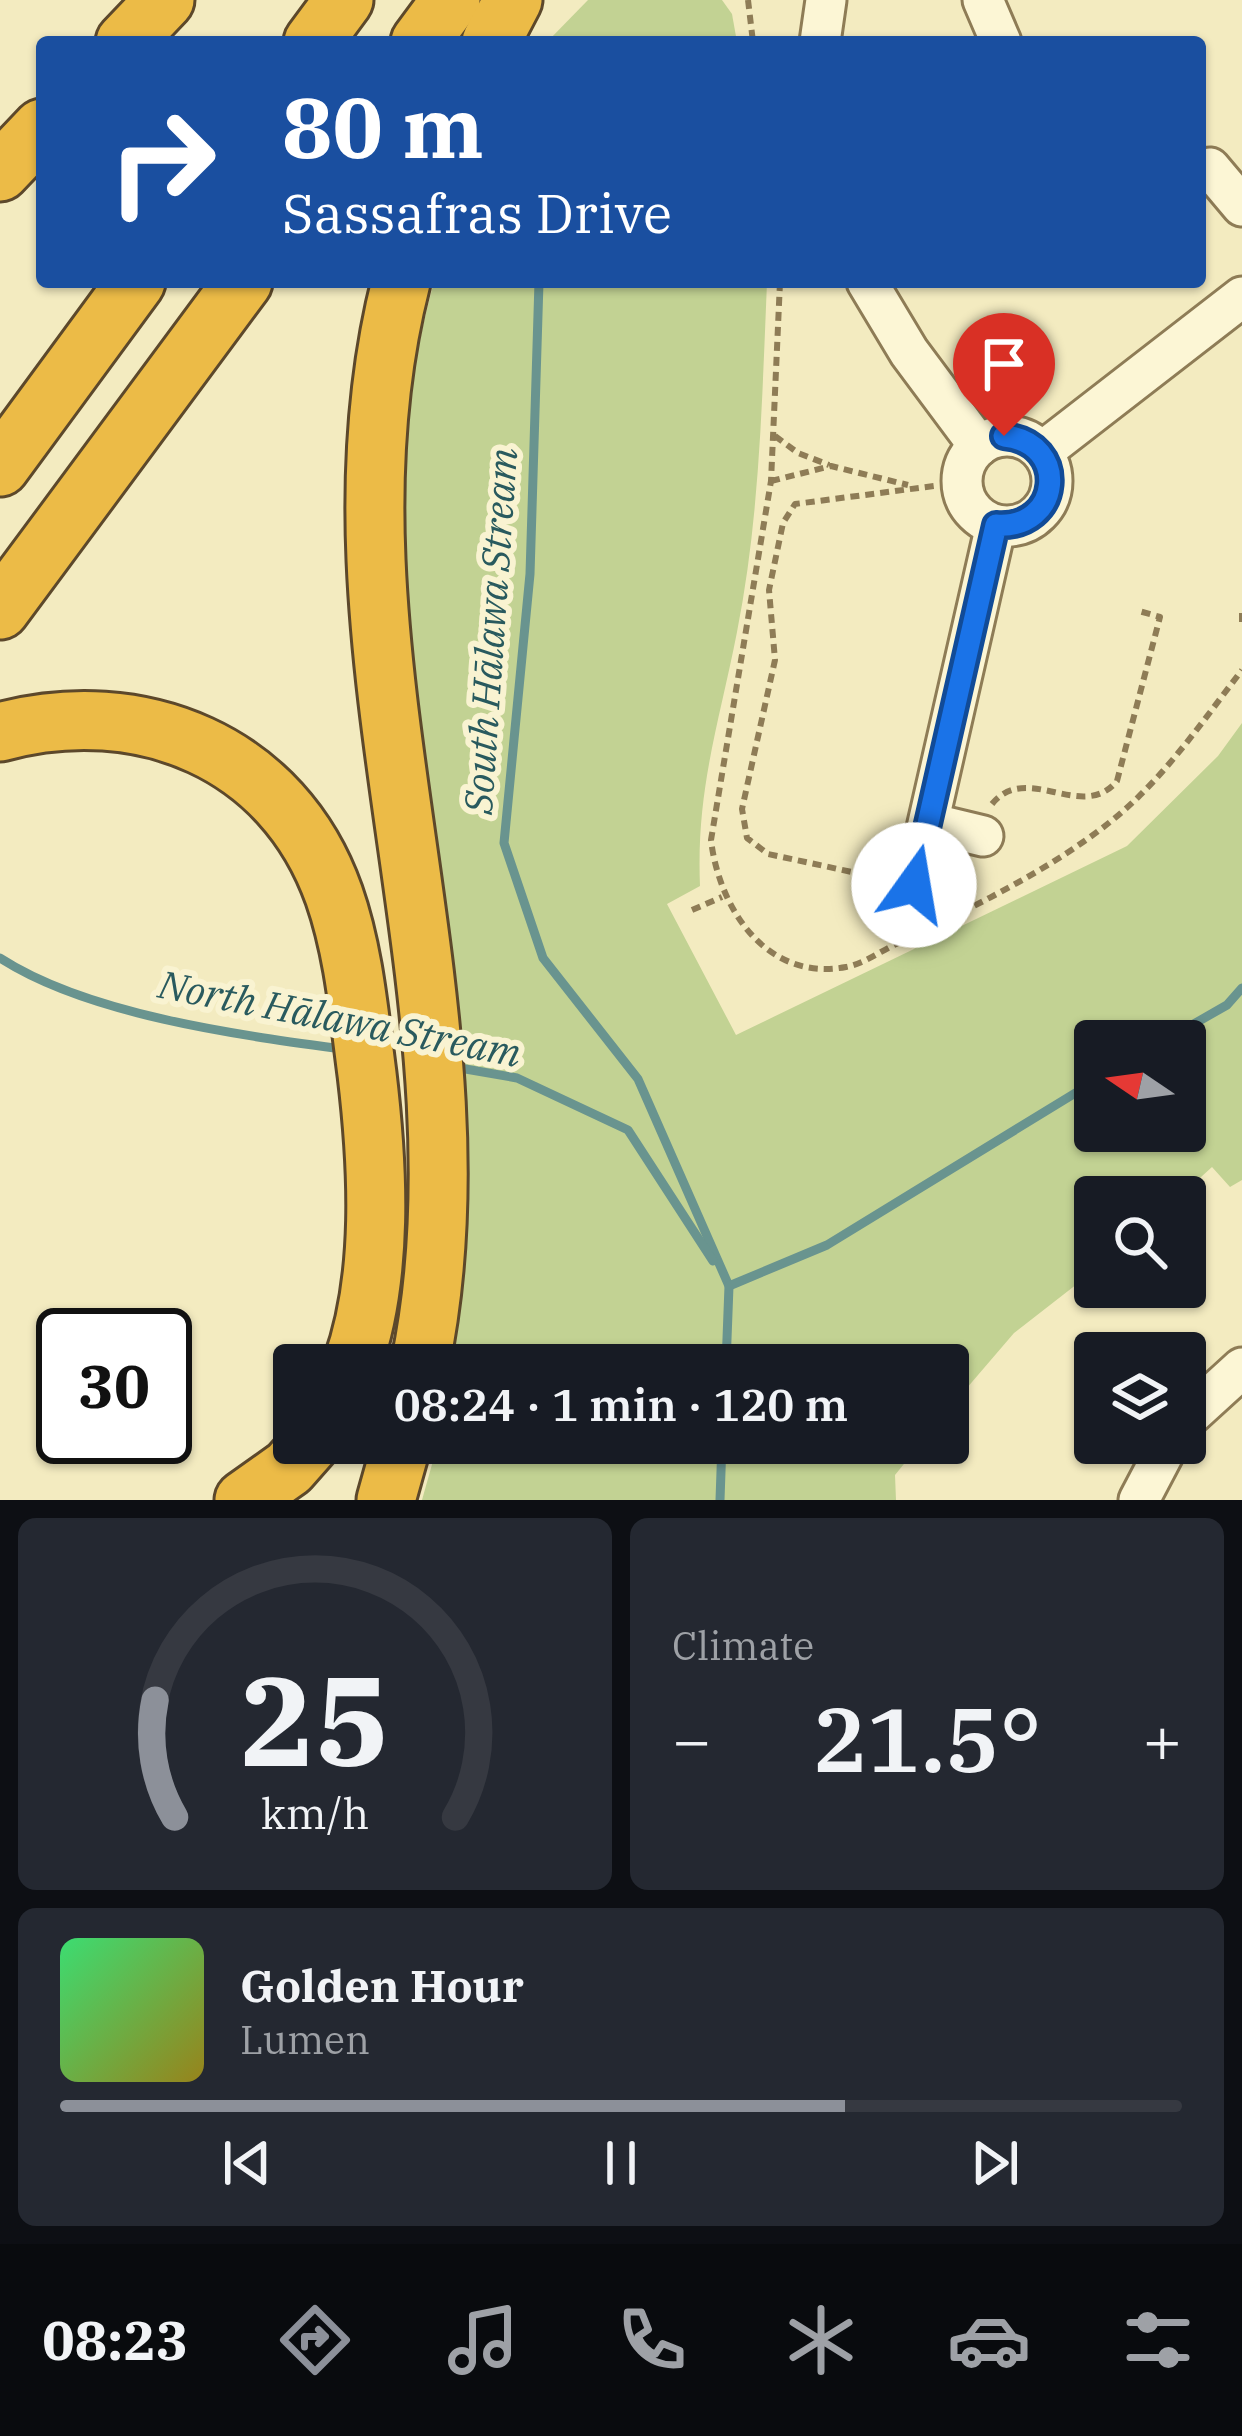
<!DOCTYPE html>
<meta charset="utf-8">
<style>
:root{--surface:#171b24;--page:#242831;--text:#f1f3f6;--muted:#9ea1a6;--line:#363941;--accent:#8c9099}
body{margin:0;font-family:"IBM Plex Serif",serif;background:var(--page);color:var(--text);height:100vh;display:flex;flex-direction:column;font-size:45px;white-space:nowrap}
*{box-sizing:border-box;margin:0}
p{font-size:39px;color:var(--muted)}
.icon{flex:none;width:66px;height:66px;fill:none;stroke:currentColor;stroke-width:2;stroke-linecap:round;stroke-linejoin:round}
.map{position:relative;height:1500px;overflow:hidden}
.side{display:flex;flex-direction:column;gap:18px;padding:18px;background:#0d0f14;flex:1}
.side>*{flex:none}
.top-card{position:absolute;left:36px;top:36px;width:1170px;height:252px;border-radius:12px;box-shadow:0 3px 9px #0004;background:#1a4fa0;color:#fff;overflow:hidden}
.needle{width:78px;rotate:283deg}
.controls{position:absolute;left:1074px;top:1020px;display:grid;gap:24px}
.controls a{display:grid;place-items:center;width:132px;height:132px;border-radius:12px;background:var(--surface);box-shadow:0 3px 9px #0004;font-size:60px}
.speed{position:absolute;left:36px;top:1308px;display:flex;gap:24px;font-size:60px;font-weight:700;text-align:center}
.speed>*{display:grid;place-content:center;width:156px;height:156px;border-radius:50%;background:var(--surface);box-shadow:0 3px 9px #0004;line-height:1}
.speed .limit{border:6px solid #111;border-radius:18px;background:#fff;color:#111}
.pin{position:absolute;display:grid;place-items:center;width:102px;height:102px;color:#fff;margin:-123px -51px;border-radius:50% 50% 50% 0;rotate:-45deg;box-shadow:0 0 12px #0007}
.pin .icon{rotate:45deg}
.me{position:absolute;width:132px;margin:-66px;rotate:13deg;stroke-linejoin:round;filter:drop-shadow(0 0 9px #0008)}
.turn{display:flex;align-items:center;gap:42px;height:252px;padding:0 48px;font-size:54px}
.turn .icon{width:156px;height:156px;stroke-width:2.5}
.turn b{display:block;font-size:84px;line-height:102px}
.big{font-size:90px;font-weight:600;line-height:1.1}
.side .tile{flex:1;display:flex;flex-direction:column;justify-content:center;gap:18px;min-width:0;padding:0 42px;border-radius:18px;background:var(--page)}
.side .dial{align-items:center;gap:0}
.dial svg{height:312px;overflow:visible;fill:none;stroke:var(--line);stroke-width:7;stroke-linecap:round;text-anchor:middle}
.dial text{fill:var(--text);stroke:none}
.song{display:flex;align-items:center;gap:36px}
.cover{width:144px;height:144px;border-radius:18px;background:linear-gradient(135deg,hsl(140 70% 55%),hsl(50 70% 35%))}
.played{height:12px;border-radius:6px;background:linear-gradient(90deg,var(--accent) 70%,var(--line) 70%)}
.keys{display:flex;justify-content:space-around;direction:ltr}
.heat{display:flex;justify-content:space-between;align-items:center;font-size:66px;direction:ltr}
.side .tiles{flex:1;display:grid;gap:18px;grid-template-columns:1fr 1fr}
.tile:last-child{grid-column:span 2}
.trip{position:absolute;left:273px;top:1344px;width:696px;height:120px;border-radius:12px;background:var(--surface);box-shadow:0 3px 9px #0004;font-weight:600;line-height:120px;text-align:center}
.tabs{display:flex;height:192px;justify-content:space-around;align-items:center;background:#090b0e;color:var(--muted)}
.tabs .icon{width:84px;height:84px}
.tabs .active{color:var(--accent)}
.tabs b{font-size:54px;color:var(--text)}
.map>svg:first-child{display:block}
.green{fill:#c2d293;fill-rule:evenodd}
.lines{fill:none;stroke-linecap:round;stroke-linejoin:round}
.stream{stroke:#69948f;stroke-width:9}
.minor-casing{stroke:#8e7c56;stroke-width:45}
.highway-casing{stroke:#5c482b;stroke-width:63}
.path{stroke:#8e7c56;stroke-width:6;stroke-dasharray:9 6;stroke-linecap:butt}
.minor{stroke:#fcf6d5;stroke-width:39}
.highway{stroke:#ecbb47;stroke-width:57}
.route-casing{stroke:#114b97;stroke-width:30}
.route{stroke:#1a73e8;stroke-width:21}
.labels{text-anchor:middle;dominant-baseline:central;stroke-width:12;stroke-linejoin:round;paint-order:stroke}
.water-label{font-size:39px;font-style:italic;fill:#295a5e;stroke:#f9f3d1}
</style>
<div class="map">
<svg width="1242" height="1500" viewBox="0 0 1242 1500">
<rect width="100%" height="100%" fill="#f3ebc0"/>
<g class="green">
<polygon points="588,0 722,0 732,14 737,42 547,42"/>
<path d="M434 282H767C762 399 760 516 737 632 719 724 696 789 700 886L667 904 736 1035 1127 846 1218 756 1242 723V1180L1230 1187 1212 1167 1179 1197H1095V1270L1014 1333 948 1410V1365H451C465 1239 466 1119 454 993 431 744 364 534 434 282ZM1095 1041H1185V1131H1095Z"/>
<polygon points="438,1443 921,1443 895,1475 896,1500 422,1500"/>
</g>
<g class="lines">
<g class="stream">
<polyline points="539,282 530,574 504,843 543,958 638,1079 729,1286 726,1365"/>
<path d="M0 958C88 1015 239 1035 342 1049"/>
<polyline points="1164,1041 1227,1005 1242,988"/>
<polyline points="454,1067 517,1078 628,1130 713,1261"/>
<polyline points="729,1286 827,1245 1095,1081"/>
<polyline points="720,1500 722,1443"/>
</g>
<g class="minor-casing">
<g id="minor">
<polyline points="983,0 1001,42"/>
<polyline points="820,42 826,0"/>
<polyline points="1210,168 1242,206"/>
<polyline points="867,282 909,352 979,446"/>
<circle cx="1007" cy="481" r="45"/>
<polyline points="1042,452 1242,297"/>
<polyline points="929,823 983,836"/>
<polyline points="914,885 996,525"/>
<polyline points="1185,1420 1242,1368"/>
<polyline points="1139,1500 1169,1443"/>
</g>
</g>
<g class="highway-casing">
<g id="highway">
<polyline points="125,42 165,0"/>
<polyline points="313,42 344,0"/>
<polyline points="420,42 451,0"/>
<polyline points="491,42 513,0"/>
<polyline points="0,172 42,128"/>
<path d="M401 282C309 641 495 1005 420 1365"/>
<polyline points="0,467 136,282"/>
<polyline points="0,610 243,282"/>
<path d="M0 732C140 694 283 751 334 895 354 952 359 1014 367 1074 378 1166 384 1277 352 1365"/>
<polyline points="244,1500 289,1468 311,1443"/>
<polyline points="386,1500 402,1443"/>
</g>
</g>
<g class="path">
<polyline points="748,0 753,42"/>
<path d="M780 282 771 481 711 840C719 908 766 982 846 967 863 964 881 951 896 944 969 909 1047 872 1110 822 1162 781 1202 722 1242 670"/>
<polyline points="775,436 798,453 829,465"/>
<polyline points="771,481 831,466 908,485"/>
<polyline points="1242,613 1242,628"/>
<path d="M992 804C1027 761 1082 823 1117 781L1160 617 1139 611"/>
<polyline points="880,878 768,854 747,838 742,809 775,660 769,590 783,523 795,504 934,486"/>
<polyline points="692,910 722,897"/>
</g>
<use href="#minor" class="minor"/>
<use href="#highway" class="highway"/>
</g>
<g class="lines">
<g class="route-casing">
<path id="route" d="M914 885 996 525C1062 530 1070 442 1004 436"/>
</g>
<use href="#route" class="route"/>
</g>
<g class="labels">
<g class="water-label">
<text transform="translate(490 631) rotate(-86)">South Hālawa Stream</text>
<text transform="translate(340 1018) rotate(11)">North Hālawa Stream</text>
</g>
</g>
</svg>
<div class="controls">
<a><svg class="needle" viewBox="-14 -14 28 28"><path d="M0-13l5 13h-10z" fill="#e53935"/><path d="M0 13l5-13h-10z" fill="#9ea1a6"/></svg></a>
<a><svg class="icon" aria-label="search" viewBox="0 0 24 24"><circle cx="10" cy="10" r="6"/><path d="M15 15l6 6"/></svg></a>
<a><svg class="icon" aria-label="layers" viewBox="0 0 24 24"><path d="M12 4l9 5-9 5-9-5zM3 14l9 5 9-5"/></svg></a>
</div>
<div class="speed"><div class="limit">30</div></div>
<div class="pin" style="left:1004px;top:436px;background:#d93025"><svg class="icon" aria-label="arrive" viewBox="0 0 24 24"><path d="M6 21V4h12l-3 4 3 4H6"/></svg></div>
<svg class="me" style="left:914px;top:885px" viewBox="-20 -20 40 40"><circle r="19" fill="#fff"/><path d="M0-13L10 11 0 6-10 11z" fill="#1a73e8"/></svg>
<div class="trip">08:24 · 1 min · 120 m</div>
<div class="top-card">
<div class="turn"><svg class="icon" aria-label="right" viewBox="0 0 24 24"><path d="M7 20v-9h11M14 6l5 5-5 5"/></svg><div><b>80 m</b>Sassafras Drive</div></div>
</div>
</div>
<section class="side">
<div class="tiles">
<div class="tile dial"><svg viewBox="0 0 100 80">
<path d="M14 69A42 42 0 1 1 86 69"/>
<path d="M14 69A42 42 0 0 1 9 39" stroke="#8c9099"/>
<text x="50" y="56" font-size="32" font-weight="700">25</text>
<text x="50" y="72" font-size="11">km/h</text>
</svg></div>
<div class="tile"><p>Climate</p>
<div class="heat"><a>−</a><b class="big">21.5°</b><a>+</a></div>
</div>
<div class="tile">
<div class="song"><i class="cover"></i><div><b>Golden Hour</b><p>Lumen</p></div></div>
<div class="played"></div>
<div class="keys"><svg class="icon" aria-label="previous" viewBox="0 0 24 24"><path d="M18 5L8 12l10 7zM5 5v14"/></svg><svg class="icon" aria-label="pause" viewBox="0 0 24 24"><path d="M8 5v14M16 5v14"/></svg><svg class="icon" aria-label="next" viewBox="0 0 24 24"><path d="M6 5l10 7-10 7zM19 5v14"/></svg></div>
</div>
</div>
</section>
<nav class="tabs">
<b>08:23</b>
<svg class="icon active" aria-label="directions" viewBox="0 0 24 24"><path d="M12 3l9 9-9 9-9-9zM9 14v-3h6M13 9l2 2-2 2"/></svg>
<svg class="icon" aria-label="music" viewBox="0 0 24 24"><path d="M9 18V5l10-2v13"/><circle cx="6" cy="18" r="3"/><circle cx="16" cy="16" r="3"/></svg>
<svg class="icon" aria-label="phone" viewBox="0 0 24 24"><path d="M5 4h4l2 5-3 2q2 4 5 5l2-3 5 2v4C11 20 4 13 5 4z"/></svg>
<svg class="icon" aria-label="climate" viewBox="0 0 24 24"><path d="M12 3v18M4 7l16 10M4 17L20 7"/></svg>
<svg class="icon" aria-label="car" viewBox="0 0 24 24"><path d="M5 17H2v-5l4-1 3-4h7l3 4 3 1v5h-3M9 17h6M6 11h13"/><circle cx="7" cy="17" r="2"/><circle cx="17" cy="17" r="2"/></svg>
<svg class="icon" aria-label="filters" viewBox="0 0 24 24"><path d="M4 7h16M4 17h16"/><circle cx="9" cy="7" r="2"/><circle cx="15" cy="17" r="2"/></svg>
</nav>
